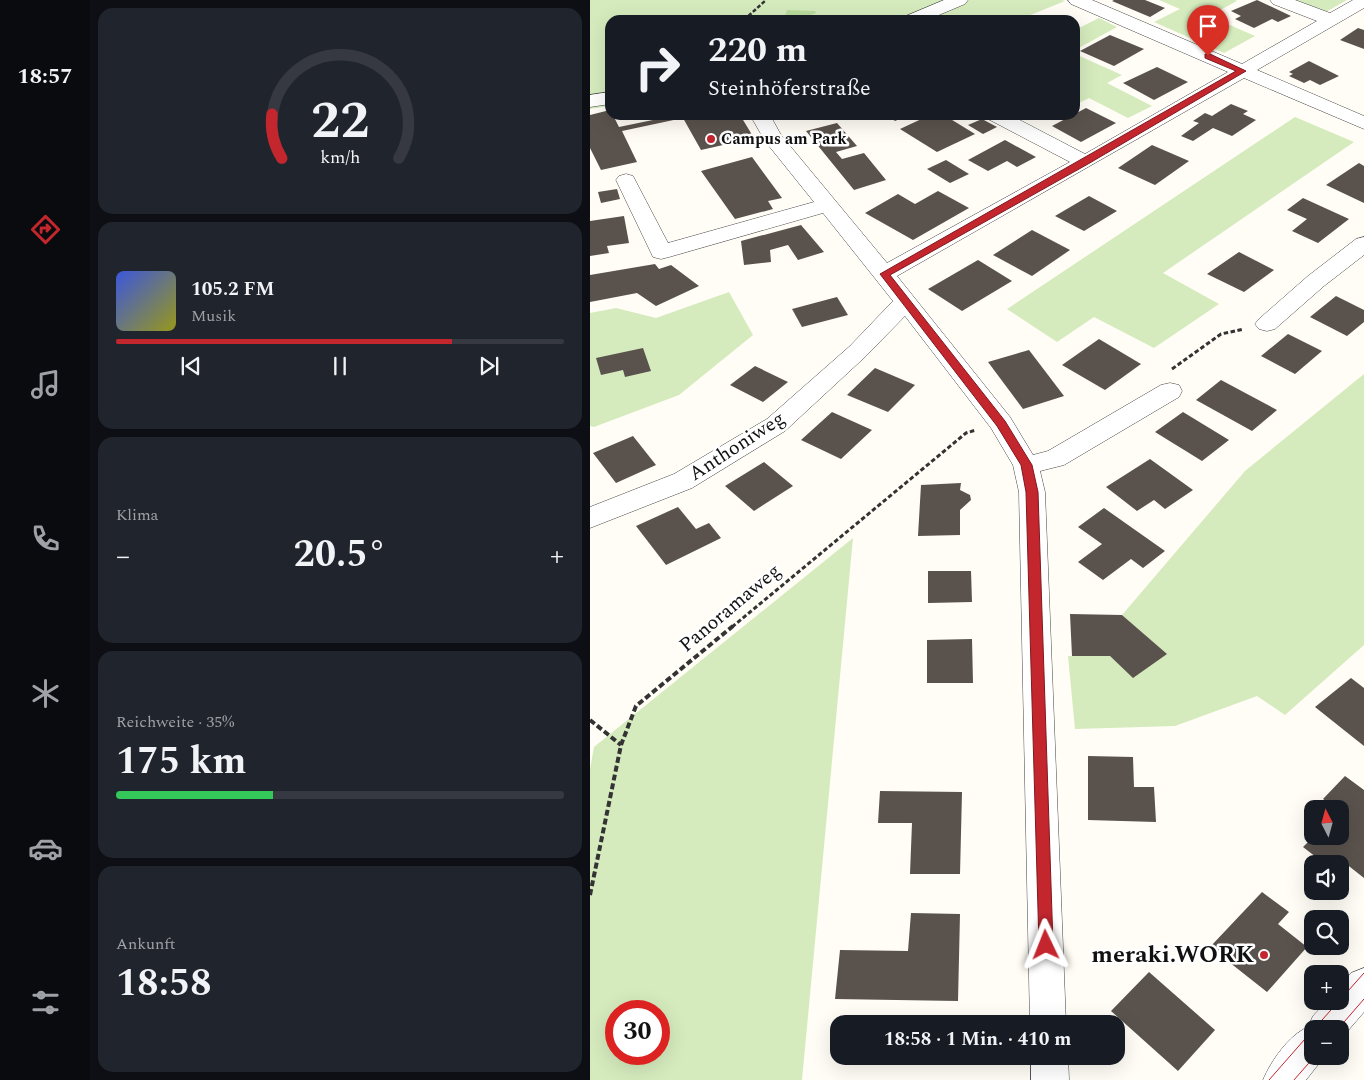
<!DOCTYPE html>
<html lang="de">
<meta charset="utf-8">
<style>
:root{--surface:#171b24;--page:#20242c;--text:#f1f3f6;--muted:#9ea1a6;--line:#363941;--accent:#c4262e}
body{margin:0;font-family:Spectral,serif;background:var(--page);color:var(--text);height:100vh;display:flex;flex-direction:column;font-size:19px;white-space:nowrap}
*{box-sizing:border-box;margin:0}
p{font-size:16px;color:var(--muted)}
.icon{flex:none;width:28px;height:28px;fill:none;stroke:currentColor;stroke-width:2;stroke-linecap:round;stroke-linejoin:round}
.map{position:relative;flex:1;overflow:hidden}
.side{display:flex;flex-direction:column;gap:8px;padding:8px;background:#0d0f14;width:500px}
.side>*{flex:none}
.hud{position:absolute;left:15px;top:15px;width:475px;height:105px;border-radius:15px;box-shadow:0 5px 20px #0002;background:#171b24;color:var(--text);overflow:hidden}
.needle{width:32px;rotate:354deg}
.buttons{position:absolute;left:714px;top:800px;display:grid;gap:10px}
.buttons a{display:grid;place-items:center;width:45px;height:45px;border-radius:10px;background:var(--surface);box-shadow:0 5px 20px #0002;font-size:25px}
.speed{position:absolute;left:15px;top:1000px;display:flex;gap:10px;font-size:25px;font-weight:700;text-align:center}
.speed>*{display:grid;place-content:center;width:65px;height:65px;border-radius:50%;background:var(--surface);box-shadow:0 5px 20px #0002;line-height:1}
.speed .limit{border:8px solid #d22;background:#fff;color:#111}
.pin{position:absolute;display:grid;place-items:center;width:42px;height:42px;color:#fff;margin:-51px -21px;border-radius:50% 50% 50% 0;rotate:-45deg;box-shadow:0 0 5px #0007}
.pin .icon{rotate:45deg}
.me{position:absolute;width:55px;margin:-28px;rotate:358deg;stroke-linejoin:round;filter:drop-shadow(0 0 4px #0008)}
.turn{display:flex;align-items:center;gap:18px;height:105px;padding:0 20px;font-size:22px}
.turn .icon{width:65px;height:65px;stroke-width:2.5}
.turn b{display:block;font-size:35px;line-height:42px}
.big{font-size:38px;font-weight:700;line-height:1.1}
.side .tile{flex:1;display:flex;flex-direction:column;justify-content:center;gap:8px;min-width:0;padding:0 18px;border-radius:15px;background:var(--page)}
.side .dial{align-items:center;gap:0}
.dial svg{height:130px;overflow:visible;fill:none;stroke:var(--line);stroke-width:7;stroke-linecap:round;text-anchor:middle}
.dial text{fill:var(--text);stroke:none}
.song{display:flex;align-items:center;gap:15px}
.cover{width:60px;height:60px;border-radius:8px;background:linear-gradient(135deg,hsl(230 70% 55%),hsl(60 70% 35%))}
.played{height:5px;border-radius:2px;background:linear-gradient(90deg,var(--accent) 75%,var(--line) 75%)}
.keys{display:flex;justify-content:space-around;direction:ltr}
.heat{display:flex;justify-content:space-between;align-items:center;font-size:28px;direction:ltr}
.charge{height:8px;border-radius:4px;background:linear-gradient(90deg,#34c759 35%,var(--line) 0)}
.trip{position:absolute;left:240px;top:1015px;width:295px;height:50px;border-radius:15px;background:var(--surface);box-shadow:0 5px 20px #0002;font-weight:700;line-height:50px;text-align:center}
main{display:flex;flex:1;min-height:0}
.tab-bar{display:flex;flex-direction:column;width:90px;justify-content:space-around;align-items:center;background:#090b0e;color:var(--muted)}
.tab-bar .icon{width:35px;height:35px}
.tab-bar .current{color:var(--accent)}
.tab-bar b{font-size:22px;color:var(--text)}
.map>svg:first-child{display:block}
.green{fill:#d5ebbd;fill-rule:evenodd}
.forest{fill:#b9dc9c}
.building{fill:#5a524d}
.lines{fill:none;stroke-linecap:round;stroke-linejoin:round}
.minor-casing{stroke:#444;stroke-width:1}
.path-far2{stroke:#333;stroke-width:2.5;stroke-dasharray:4 2;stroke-linecap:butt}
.path-far1{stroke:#333;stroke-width:3;stroke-dasharray:4.5 2.5;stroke-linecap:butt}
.path{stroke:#333;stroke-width:4;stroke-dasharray:6 3;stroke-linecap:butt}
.minor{fill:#fff;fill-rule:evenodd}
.tram{stroke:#c4262e;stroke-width:1}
.route{fill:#c4262e;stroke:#7f191e}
.poi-dot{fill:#c4262e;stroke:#fff;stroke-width:2}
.labels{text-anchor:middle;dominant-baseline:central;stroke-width:5;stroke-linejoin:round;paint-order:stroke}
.far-poi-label{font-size:16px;font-weight:bold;fill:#111;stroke:#fff;text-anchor:start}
.street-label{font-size:20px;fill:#111;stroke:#fff}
.near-poi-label{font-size:24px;font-weight:bold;fill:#111;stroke:#fff;text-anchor:end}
</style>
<main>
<nav class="tab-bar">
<b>18:57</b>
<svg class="icon current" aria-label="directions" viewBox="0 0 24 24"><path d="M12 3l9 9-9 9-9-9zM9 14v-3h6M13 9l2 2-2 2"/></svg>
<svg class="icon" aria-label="music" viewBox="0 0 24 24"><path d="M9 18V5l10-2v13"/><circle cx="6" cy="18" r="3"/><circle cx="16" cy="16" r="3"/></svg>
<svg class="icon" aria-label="phone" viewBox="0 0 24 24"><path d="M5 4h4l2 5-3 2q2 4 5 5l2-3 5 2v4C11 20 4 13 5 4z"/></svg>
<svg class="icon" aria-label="climate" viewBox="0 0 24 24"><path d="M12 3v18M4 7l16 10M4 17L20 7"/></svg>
<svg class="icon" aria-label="car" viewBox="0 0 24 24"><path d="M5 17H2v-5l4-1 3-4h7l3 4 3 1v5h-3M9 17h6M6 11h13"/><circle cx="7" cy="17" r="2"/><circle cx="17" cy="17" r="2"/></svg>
<svg class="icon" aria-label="filters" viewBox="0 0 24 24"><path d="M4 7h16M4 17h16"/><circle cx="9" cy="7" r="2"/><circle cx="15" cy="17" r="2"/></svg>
</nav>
<section class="side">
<div class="tile dial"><svg viewBox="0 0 100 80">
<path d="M14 69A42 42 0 1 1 86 69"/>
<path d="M14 69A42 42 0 0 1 8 42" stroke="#c4262e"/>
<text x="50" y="56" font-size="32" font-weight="700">22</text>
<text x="50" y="72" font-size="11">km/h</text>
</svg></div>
<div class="tile">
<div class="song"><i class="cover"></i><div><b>105.2 FM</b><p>Musik</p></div></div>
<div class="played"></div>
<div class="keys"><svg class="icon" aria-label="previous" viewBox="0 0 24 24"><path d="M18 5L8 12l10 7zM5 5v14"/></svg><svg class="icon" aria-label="pause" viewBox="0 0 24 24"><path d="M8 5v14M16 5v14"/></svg><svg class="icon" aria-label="next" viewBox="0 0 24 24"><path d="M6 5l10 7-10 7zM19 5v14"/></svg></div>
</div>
<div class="tile"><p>Klima</p>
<div class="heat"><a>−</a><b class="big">20.5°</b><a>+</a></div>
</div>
<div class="tile"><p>Reichweite · 35%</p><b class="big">175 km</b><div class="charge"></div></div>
<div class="tile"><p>Ankunft</p><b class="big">18:58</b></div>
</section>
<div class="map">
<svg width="774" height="1080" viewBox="0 0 774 1080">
<rect width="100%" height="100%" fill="#fffdf5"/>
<g class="green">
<polygon points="0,0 472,0 475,1 428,20 20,20 20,106 0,109"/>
<polygon points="569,0 645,0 647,1 619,16 665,36 634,53 564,22 590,9"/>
<polygon points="701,0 757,0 734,13"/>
<polygon points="509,18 527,27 485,50 485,30"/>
<polygon points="485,54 532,75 517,83 562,106 538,118 499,98 485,105"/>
<polygon points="705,117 764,142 573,273 629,304 564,348 504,317 467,342 417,309"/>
<polygon points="139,292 163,335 89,395 4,427 0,426 0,313 26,308 66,318"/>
<polygon points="774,374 774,645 695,715 667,696 585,726 485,729 478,656 520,656 543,677 576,654 532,615 655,471"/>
<path d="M263 538 212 1080H0V769L4 747ZM26 1011H69V1054H26Z"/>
</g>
<polygon class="forest" points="197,10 225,11 226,13 206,20 187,20 196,14"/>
<g class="building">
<polygon points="524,0 555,0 575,8 560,17 522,1"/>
<polygon points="667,0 701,16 688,22 682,19 664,28 645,19 651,16 641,11"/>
<polygon points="768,28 774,30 774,49 750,40"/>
<polygon points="520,35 554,49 524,66 490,51"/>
<polygon points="719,61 749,76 730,85 720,80 714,83 699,76 703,74 699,72"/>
<polygon points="567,67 598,82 564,100 533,83"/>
<polygon points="641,104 658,111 653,114 666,120 642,136 623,128 603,141 591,136 609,123 603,121 615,113 622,116"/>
<polygon points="496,108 526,123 491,142 462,126"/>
<polygon points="20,110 20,115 23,115 29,127 87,115 150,115 164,138 111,150 93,118 32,131 47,162 11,170 0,148 0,115"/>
<polygon points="297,115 319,115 305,121"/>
<polygon points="340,115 354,115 385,134 347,152 310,129"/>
<polygon points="392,119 407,127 393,134 378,125"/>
<polygon points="247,123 267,146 246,152 252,159 274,153 296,180 264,190 216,131"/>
<polygon points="415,140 446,157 427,167 417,161 398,171 378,160"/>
<polygon points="562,145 599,161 565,185 528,168"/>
<polygon points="162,157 192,198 178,201 183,209 145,219 111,171"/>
<polygon points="356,160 379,174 360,183 337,169"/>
<polygon points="769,163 774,166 774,203 736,185"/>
<polygon points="27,189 30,199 11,203 8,192"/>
<polygon points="348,191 379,208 323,240 275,213 308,194 325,204"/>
<polygon points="499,196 527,211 494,231 465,216"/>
<polygon points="713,198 759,219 728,243 702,231 717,219 697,210"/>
<polygon points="34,216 39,243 17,246 19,253 0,256 0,221"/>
<polygon points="211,225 234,252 208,260 198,245 180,250 181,262 154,265 151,241"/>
<polygon points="442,230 480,250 442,276 403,255"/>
<polygon points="649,252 684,270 654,292 617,274"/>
<polygon points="388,260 422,281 372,311 338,289"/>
<polygon points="65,264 69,269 81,265 109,286 66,306 47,293 0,302 0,275"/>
<polygon points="746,296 774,310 774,322 757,336 720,317"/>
<polygon points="247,297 258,315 212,327 202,309"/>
<polygon points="698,334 732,351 705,374 671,356"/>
<polygon points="509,339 551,364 515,390 472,365"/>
<polygon points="53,348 61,371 35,377 33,370 11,375 6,358"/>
<polygon points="439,350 474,396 433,409 398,362"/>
<polygon points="165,366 198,382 173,402 140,385"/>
<polygon points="285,368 325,385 298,412 257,395"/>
<polygon points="631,380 687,410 662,431 606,400"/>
<polygon points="242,412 282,430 251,459 211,440"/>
<polygon points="593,412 639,440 612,461 565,432"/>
<polygon points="43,436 66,465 26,483 3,453"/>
<polygon points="560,459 603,490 575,509 564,500 547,511 516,487"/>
<polygon points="174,462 203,486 164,511 135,486"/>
<polygon points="371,483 370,490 380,495 381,500 370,510 370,535 328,536 331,485"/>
<polygon points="88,507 106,529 119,523 131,538 76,565 46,526"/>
<polygon points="514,508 575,551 553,568 541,559 513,580 488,562 512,544 488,527"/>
<polygon points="338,571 381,571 382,602 338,603"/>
<polygon points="480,614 532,615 577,654 543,678 520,656 482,656"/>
<polygon points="382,639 383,683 337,683 337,640"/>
<polygon points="761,678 774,688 774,746 725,707"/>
<polygon points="498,756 543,757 544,787 564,787 566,822 498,820"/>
<polygon points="755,776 774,790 774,878 755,863 750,868 750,864 735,864 713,847 724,836 750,836 750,809 735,809 740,804 733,799"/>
<polygon points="290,791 372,792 370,874 320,874 322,823 288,823"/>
<polygon points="672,892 699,912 688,924 717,947 677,992 620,947"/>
<polygon points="321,913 370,914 368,1001 245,999 250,950 318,951"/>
<polygon points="559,972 625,1030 588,1071 521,1011"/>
</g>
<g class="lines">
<g class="minor-casing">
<g id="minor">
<polygon points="354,0 378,0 375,4 337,20 313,20 316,16"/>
<polygon points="478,0 502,0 652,64 727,21 683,4 680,0 705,0 740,13 763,0 774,0 774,8 667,70 774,116 774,129 654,78 307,276 420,417 443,455 458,451 571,385 580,383 589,385 592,391 589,397 474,465 450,471 455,492 476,1024 440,1024 429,492 423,465 401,428 315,316 276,356 195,431 102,488 0,528 0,507 84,474 177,419 260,346 303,301 233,213 79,257 71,259 63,257 26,180 29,176 36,174 43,176 78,243 224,202 175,141 160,115 180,115 191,135 297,263 480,162 398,119 395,115 420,115 495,154 638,72 481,4"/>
<polygon points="20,92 20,104 0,107 0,95"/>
<polygon points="774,237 774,255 734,286 685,329 677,331 669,329 665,324 669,319 718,276 766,239"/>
<path d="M774 968V1012L750 1040V1029H722V1056H735L716 1080H673C681 1061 699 1035 718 1027L723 1016 737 1001H750V986L761 973Z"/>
<polygon points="441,1056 478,1056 479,1080 441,1080"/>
</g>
</g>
<polyline class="path-far2" points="154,20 176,0"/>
<g class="path-far1">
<polyline points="582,369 631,334 654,329"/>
<polyline points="142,627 376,433 386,430"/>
</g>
<g class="path">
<polyline points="0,720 31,745"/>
<polyline points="0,895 31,745 46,706 143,626"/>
</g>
<use href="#minor" class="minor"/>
<g class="tram">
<polyline points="750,1000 774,973"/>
<polyline points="724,1029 749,1001"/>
<polyline points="748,1029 774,999"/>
<polyline points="679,1080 722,1031"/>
<polyline points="704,1080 725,1056"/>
</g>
</g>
<polygon class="route" points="615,54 620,54 656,71 498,164 300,275 415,421 442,465 448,492 463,945 461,950 456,952 451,950 449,945 436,492 431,465 407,426 290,274 646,71 615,58"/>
<g class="poi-dot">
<circle cx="121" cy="139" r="5"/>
<circle cx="674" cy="955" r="5"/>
</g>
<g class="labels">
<g class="far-poi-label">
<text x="131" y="139">Campus am Park</text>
</g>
<g class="street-label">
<text transform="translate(147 446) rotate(-33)">Anthoniweg</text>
<text transform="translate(140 608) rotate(-40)">Panoramaweg</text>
</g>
<g class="near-poi-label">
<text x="664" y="955">meraki.WORK</text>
</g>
</g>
</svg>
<div class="buttons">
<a><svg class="needle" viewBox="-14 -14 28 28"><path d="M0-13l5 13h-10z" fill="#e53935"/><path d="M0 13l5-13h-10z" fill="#9ea1a6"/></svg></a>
<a><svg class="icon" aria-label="sound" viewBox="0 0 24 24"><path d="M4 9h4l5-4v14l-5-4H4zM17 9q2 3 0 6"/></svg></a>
<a><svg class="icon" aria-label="search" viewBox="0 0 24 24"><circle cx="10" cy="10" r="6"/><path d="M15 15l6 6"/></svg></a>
<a>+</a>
<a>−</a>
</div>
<div class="speed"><div class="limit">30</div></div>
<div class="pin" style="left:618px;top:56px;background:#d93025"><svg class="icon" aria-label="arrive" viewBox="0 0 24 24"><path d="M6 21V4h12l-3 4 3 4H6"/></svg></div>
<svg class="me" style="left:456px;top:945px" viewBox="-20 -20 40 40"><path d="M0-17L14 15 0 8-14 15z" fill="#c4262e" stroke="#fff" stroke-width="4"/></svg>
<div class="trip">18:58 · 1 Min. · 410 m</div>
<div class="hud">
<div class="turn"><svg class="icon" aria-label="right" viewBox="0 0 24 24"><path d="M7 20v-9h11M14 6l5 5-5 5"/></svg><div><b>220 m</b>Steinhöferstraße</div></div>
</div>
</div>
</main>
